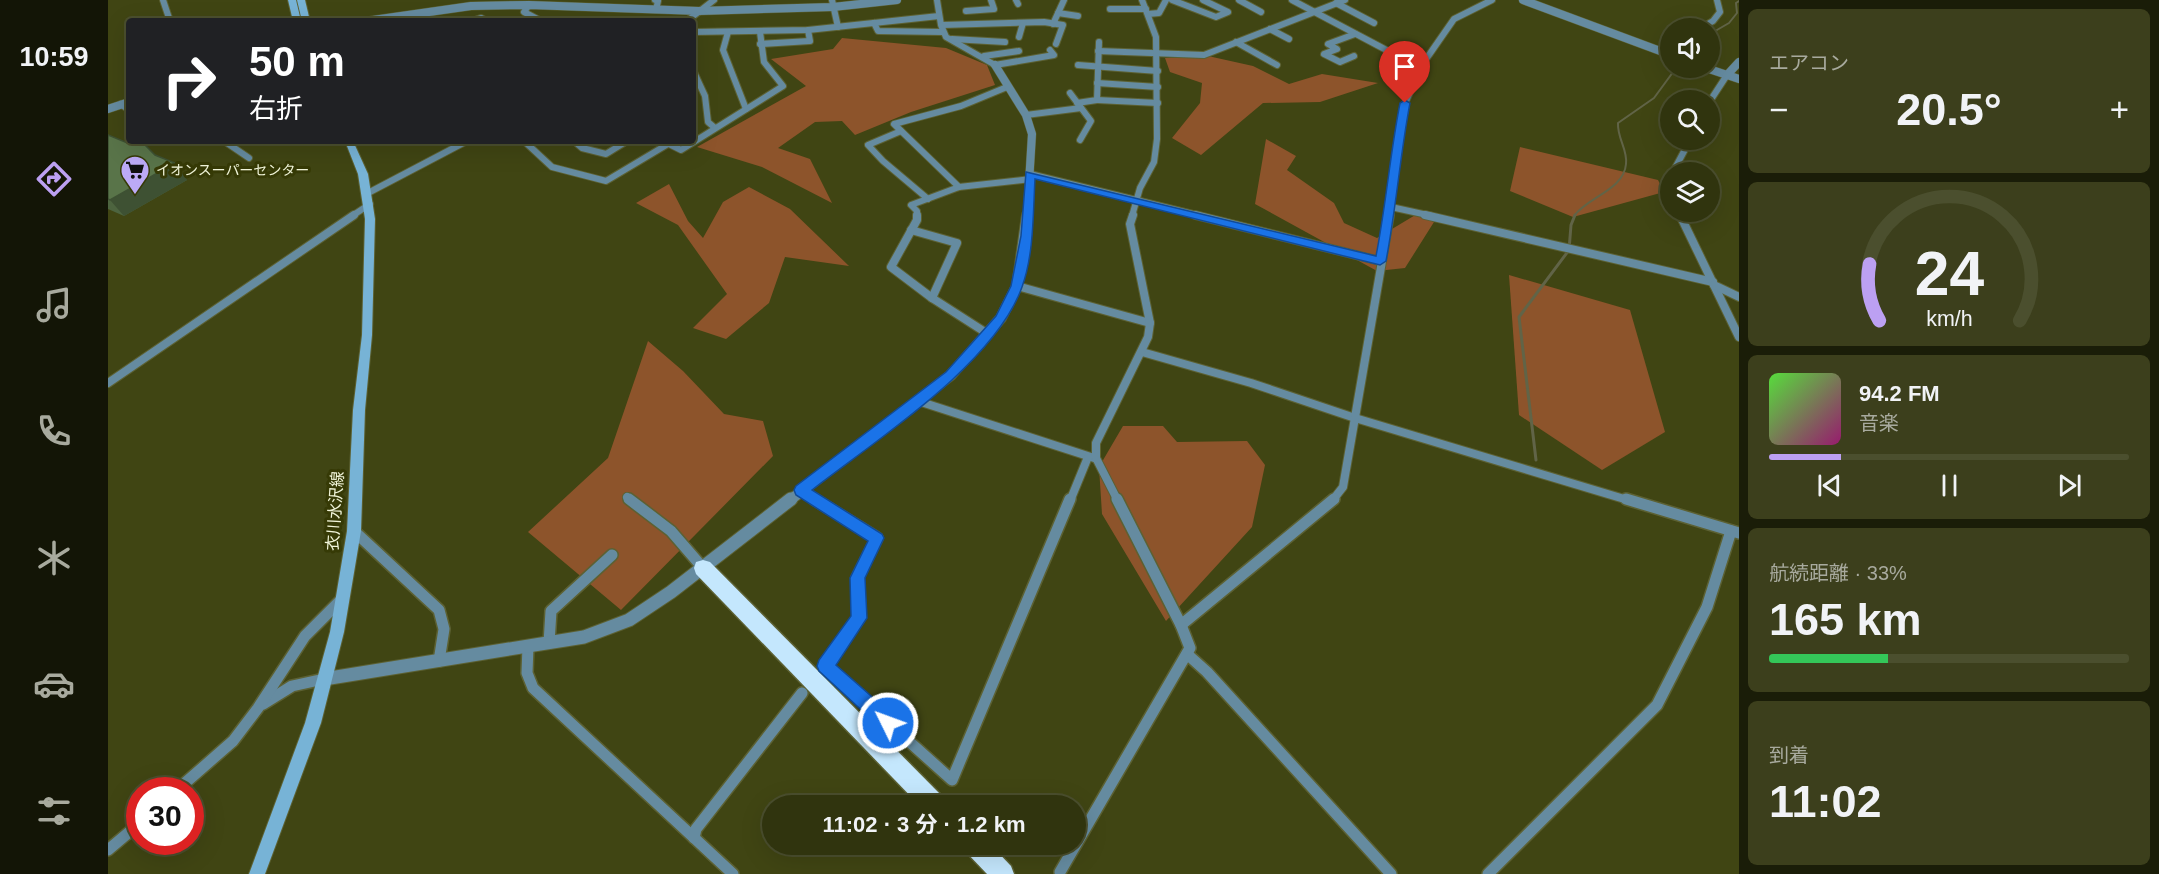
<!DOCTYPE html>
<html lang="ja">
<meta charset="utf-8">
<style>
:root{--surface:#30340e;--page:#3c3f1c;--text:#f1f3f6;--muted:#a8aa9e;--line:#4b4f2e;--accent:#bca0f2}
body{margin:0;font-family:Arial,"Noto Sans JP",sans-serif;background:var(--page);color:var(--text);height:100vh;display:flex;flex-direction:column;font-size:22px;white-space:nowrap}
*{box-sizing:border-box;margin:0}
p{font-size:20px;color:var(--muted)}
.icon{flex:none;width:33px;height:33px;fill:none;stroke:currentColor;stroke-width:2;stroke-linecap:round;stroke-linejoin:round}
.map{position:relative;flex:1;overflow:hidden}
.drawer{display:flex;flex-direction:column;gap:9px;padding:9px;background:#1a1d08;width:420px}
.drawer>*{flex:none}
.guide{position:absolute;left:18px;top:18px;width:570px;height:126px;border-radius:6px;box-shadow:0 6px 24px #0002,0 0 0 2px var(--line);background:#202124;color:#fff;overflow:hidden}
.fabs{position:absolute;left:1552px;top:18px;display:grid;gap:12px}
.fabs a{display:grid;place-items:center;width:60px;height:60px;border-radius:50%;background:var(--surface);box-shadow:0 6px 24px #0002,0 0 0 2px var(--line);font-size:30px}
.speed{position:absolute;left:18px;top:777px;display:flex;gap:12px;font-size:30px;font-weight:700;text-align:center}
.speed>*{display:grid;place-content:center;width:78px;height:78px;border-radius:50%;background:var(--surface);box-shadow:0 6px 24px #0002,0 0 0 2px var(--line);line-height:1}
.speed .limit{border:9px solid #d22;background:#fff;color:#111}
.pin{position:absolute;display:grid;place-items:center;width:51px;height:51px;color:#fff;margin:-62px -26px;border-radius:50% 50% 50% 0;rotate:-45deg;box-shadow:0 0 6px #0007}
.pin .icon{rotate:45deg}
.me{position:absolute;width:66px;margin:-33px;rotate:312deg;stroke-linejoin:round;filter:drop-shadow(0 0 4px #0008)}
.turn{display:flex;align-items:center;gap:21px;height:126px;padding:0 24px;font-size:27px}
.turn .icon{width:78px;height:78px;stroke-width:2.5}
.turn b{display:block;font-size:42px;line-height:51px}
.big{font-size:45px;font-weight:700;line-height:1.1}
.drawer .tile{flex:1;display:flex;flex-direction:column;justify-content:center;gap:9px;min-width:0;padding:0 21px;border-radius:9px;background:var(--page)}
.drawer .dial{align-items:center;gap:0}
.dial svg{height:156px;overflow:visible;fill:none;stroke:var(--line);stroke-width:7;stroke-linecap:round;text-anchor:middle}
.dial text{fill:var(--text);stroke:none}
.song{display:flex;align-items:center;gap:18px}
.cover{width:72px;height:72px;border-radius:9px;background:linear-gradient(135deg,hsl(110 70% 55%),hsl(320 70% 35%))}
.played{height:6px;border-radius:3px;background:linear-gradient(90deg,var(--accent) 20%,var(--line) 20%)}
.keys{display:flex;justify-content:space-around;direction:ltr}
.heat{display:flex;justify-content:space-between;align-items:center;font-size:33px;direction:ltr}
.charge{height:9px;border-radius:4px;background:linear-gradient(90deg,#34c759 33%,var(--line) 0)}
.trip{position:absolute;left:654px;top:795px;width:324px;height:60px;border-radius:30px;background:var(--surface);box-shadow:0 6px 24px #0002,0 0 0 2px var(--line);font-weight:700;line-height:60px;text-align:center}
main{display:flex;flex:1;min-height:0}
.tabs{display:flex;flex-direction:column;width:108px;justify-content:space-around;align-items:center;background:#131506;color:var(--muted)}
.tabs .icon{width:42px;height:42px}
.tabs .on{color:var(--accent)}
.tabs b{font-size:27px;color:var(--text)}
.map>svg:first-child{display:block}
.green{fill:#8d542b}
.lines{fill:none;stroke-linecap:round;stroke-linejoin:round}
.stream-far1{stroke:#616447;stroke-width:2}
.stream{stroke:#616447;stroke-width:3}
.minor-far2-casing{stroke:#5c6133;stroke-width:8}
.minor-far1-casing{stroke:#5c6133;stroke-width:10}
.minor-casing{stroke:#5c6133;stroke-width:14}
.tertiary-far2-casing{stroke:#5c6133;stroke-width:9}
.tertiary-far1-casing{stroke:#5c6133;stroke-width:12}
.tertiary-casing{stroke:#5c6133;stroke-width:15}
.secondary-casing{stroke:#5c6133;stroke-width:2}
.motorway-casing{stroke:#5c6133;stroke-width:3}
.minor-far2{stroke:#658ba0;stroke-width:6}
.minor-far1{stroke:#658ba0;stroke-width:8}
.minor{stroke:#658ba0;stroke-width:11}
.tertiary-far2{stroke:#658ba0;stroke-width:8}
.tertiary-far1{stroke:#658ba0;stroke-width:10}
.tertiary{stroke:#658ba0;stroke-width:13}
.secondary{fill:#77b3d6;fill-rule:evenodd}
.motorway{fill:#c4e7fd;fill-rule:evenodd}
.wall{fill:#4d643f}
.shaded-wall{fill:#3e5133}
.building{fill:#597449;stroke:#3e5133;stroke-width:1.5}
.route{fill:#1a73e8;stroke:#114b97;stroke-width:1.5}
.labels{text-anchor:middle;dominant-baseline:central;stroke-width:6;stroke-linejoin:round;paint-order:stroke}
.far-poi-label{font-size:14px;fill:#f1f5da;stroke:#363a06;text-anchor:start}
.street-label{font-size:16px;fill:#f1f5da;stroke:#363a06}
</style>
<main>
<nav class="tabs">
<b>10:59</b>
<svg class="icon on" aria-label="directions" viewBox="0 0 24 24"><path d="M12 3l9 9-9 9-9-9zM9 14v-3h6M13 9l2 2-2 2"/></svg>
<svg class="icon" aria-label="music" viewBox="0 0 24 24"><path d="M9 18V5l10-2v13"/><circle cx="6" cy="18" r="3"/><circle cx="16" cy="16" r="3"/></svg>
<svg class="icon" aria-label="phone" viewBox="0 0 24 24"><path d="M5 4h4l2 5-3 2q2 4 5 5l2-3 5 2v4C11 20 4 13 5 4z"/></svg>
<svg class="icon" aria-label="climate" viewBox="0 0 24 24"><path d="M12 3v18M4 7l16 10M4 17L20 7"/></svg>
<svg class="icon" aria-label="car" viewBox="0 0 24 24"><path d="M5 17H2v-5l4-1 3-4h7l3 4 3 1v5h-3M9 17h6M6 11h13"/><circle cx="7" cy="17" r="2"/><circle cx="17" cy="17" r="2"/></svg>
<svg class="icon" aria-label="filters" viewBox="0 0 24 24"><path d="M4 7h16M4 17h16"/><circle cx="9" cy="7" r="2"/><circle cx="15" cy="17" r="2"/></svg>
</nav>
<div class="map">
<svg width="1631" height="874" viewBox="0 0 1631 874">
<rect width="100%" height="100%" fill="#404513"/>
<g class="green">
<polygon points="734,38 838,48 879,65 887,85 803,112 747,135 734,121 707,122 670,148 702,159 724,203 654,167 589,147 698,86 663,59 725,49"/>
<polygon points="1100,56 1145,66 1181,84 1214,74 1270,83 1212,102 1155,103 1093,155 1064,138 1092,103 1094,83 1062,72 1057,58"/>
<polygon points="1158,139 1188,156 1179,170 1226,203 1236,223 1269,238 1309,214 1326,222 1297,268 1269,271 1147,204"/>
<polygon points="1412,147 1550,180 1556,192 1465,217 1402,191"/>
<polygon points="561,184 580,221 595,238 615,202 641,187 682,209 741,266 677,257 661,303 618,339 585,328 619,294 570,225 528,203"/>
<polygon points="1401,275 1522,310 1557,432 1494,470 1411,415"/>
<polygon points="540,341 575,371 616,414 655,421 665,456 513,610 420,532 500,458"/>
<polygon points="1015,426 1055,426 1069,442 1139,441 1157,465 1144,527 1058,621 994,514 991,467"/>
</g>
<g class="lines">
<g class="stream-far1">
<polyline points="1602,34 1621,23 1629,13 1628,3 1631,1"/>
<path d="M1466 216C1479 197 1516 190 1518 164 1520 150 1509 138 1510 123L1546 98 1568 68"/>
</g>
<polyline class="stream" points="1428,460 1411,317 1461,250 1463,225 1467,215"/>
<g class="minor-far2-casing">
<g id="minor-far2">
<polyline points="55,0 62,21"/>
<polyline points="547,0 550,1 548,10"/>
<polyline points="724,0 730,27"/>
<polyline points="829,0 833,25 838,37 887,65 946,55 942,50"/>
<polyline points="908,0 910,4"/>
<polyline points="1064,0 1108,17 1120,12 1095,0"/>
<polyline points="1131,0 1153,12"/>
<polyline points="1184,0 1284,53 1315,62"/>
<polyline points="1228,3 1266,23"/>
<polyline points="421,5 416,12 433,21"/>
<polyline points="1002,9 1038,9"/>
<polyline points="858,11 886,9 883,0"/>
<polyline points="950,13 970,16"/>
<polyline points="1040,14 1051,13 1058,0"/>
<polyline points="364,21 373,18 379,21"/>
<polyline points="579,21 606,0"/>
<polyline points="766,23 770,31 835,32"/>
<polyline points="945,24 956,0"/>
<polyline points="834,25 936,22 955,25 948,44"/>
<polyline points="1593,28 1605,21 1612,12 1609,0"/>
<polyline points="1162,29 1181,39"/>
<polyline points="585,32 700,30 831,16"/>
<polyline points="620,32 615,50 638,109"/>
<polyline points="911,37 915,23"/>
<polyline points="844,39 897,42"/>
<polyline points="1128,42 1169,65"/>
<polyline points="652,44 702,41 700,30"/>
<polyline points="990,51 1096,55 1237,0"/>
<polyline points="876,56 911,51"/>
<polyline points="1246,56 1232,62 1216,54 1229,49 1220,44 1247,34"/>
<polyline points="970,65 1050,71"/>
<polyline points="585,70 597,96 600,122 607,128"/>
<polyline points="989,83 1050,87"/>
<polyline points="962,93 983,121 972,140"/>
<polyline points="989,100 1050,103"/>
<polyline points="1602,101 1619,75"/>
<polyline points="969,103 989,100 991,42"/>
<polyline points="13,104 21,110"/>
<polyline points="918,115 973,108"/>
<polyline points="793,131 760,145 775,161 820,199"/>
<polyline points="116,141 141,158"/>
<polyline points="416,141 444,167 498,181 560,144"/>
<polyline points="466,141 474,148 498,154 519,141"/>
<polyline points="555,141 573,150 675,86 656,62 652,32"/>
<polyline points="1565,172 1582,140"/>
<polyline points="922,174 1093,216"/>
<polyline points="1563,181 1563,188"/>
<polyline points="851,187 786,124 853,106 899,87"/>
<polyline points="260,193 359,141"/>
<polyline points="1283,207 1324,216"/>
<polyline points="1571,212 1573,216"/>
<polyline points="244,216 262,204"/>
<polyline points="809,216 809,211 803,205 851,187 923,179"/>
<polyline points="1024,216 1032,188 1046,162 1049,139 1048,37 1034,0"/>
<polyline points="1281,216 1295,108 1314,65 1346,19 1384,0"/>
</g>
</g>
<g class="minor-far1-casing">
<g id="minor-far1">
<polyline points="809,215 809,220 783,267 824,298 880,334"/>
<polyline points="1087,215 1272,261"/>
<polyline points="1317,215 1605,282"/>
<polyline points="1572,215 1631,337"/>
<polyline points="803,230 849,243 824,298"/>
<polyline points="1606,285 1631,297"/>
<polyline points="909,286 1042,323"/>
<polyline points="1034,352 1143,383 1247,418 1523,501"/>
<polyline points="0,383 246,215"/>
<polyline points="810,401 986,458"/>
<polyline points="693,491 708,501"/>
<polyline points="519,497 523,501"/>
<polyline points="962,501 980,457"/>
<polyline points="1010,501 988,458 988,443 1040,337 1042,323 1022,224 1025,215"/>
<polyline points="1224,501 1235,487 1282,215"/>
</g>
</g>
<g class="minor-casing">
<g id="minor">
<polyline points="521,499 563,531 595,568"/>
<polyline points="706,499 769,538 749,578 751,618 717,666 844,780 962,499"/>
<polyline points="1518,499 1631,533"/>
<polyline points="246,531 331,610 336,629 331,661"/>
<polyline points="1073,625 1226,499"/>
<polyline points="441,643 443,611 504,555"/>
<polyline points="420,646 419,673 425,688 625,874"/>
<polyline points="1079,654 1099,672 1283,874"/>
<polyline points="155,704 184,686 216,679"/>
<polyline points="69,790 125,741 150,708 197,636 234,599"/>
<polyline points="586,838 588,829 694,693"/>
<polyline points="0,850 32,823"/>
<polyline points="952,872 1082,648 1073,625 1009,499"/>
<polyline points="1380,874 1549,705 1599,607 1623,531"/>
</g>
</g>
<g class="tertiary-far2-casing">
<g id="tertiary-far2">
<polyline points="1415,0 1563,55"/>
<polyline points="258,21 363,6 421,5 591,11 725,7 789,0"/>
<polyline points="887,65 918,115 924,134 919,216"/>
<polyline points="1598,68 1631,79"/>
<polyline points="1619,75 1631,62"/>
<polyline points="0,109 21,102"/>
</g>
</g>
<g class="tertiary-far1-casing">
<polyline id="tertiary-far1" points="681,501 843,375 893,318 909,286 919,215"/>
</g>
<g class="tertiary-casing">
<polyline id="tertiary" points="216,679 476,637 521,620 563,592 683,499"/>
</g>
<g class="secondary-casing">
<g id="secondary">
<polygon points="180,0 188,0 193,21 185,21"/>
<polygon points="189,0 197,0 202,21 194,21"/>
<polygon points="237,141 245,141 260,174 267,219 264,335 257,410 253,531 236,632 213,723 157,874 141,874 197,723 222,632 239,531 245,410 254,335 257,219 250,174"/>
</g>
</g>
<g class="motorway-casing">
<g id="motorway">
<polygon points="595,560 602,562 836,798 839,806 812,806 588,574 586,568 588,562"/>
<polygon points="855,844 882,844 903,866 906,874 879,874 858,852"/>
</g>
</g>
<use href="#minor-far2" class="minor-far2"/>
<use href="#minor-far1" class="minor-far1"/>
<use href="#minor" class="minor"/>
<use href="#tertiary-far2" class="tertiary-far2"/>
<use href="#tertiary-far1" class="tertiary-far1"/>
<use href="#tertiary" class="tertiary"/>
<use href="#secondary" class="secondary"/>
<use href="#motorway" class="motorway"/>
</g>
<polygon class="wall" points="0,135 47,155 79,180 16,216 0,209"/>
<polygon class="shaded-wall" points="67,163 79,180 16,216 2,200"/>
<polygon class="building" points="0,135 22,144 37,145 47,155 67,163 2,200 0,199"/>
<path class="route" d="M1297 100 1302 103C1292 156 1288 209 1278 261L1272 265 927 179C925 214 926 254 914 287 887 364 768 440 704 490L774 534 776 538 757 578 759 618 728 665 787 717 789 723 787 729 780 731 774 729 711 671 709 666 711 660 743 616 742 578 760 541 688 495 686 490 688 486 838 372 888 316 903 286 913 236 918 172 1268 256C1278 205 1282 154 1292 103Z"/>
<defs>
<g id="supermarket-pin" transform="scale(1.5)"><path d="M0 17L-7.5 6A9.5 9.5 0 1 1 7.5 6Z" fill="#bcaaf6" stroke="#363a06"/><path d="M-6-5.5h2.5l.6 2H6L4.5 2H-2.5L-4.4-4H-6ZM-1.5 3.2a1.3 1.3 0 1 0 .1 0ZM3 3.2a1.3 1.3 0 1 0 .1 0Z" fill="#111"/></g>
</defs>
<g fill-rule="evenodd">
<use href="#supermarket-pin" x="27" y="170"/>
</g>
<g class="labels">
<g class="far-poi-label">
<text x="48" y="170">イオンスーパーセンター</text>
</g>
<g class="street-label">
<text transform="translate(227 511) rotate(-86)">衣川水沢線</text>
</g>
</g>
</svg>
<div class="fabs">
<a><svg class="icon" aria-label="sound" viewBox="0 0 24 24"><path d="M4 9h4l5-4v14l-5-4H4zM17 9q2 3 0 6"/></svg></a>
<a><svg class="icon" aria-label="search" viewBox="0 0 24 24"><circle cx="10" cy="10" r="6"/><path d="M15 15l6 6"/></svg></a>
<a><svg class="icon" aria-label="layers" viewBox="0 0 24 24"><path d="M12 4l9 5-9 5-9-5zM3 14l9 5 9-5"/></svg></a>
</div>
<div class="speed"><div class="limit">30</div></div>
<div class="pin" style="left:1297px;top:103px;background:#d93025"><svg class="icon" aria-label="arrive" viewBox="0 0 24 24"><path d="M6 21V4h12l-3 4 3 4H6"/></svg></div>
<svg class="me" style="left:780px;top:723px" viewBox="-20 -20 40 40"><circle r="17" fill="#1a73e8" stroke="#fff" stroke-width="3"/><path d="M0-11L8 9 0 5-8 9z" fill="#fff"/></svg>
<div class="trip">11:02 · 3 分 · 1.2 km</div>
<div class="guide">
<div class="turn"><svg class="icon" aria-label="right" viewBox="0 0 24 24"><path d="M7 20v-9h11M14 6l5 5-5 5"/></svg><div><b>50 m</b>右折</div></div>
</div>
</div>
<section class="drawer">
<div class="tile"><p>エアコン</p>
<div class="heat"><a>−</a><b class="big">20.5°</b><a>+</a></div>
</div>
<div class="tile dial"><svg viewBox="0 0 100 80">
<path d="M14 69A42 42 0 1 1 86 69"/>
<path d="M14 69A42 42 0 0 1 9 40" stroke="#bca0f2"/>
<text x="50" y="56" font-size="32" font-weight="700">24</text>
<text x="50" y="72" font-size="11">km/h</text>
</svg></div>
<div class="tile">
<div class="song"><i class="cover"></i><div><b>94.2 FM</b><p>音楽</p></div></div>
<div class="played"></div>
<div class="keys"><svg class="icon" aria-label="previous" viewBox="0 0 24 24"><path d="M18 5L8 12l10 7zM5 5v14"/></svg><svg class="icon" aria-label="pause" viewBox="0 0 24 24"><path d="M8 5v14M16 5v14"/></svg><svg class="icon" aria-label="next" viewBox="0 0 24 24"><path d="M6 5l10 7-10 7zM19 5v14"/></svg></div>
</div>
<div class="tile"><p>航続距離 · 33%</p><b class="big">165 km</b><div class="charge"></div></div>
<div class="tile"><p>到着</p><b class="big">11:02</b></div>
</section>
</main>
